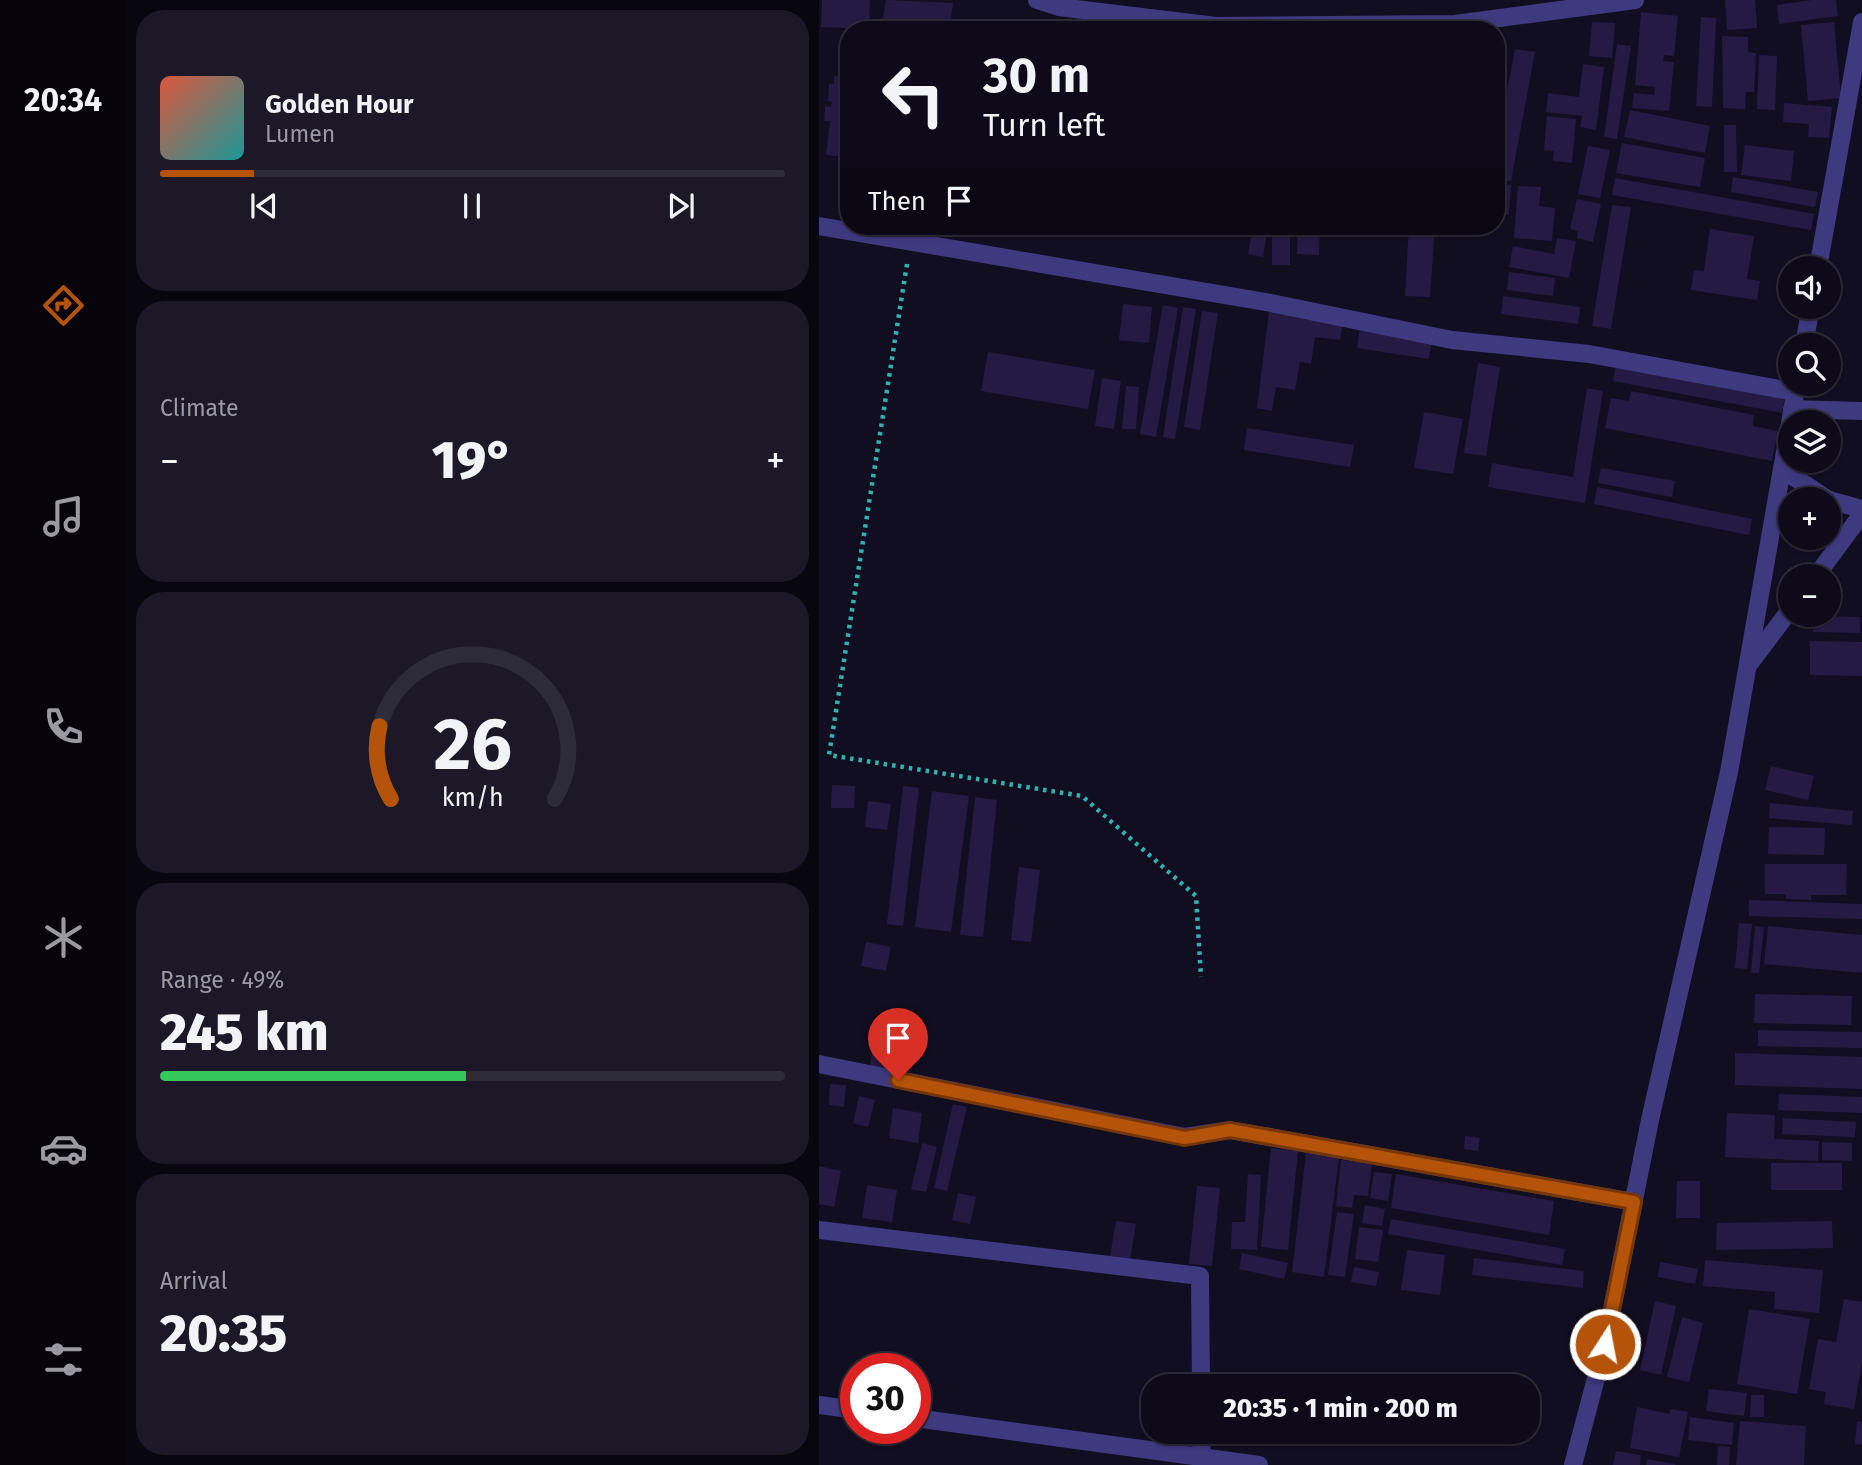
<!DOCTYPE html>
<meta charset="utf-8">
<style>
:root{--surface:#0e0a1a;--page:#1c1827;--text:#f1f3f6;--muted:#9b9aa2;--line:#2e2b39;--accent:#b45309}
body{margin:0;font-family:"Fira Sans",sans-serif;background:var(--page);color:var(--text);height:100vh;display:flex;flex-direction:column;font-size:26px;white-space:nowrap}
*{box-sizing:border-box;margin:0}
p{font-size:23px;color:var(--muted)}
.icon{flex:none;width:38px;height:38px;fill:none;stroke:currentColor;stroke-width:2;stroke-linecap:round;stroke-linejoin:round}
.map{position:relative;flex:1;overflow:hidden}
.panel{display:flex;flex-direction:column;gap:10px;padding:10px;background:#08060e;width:693px}
.panel>*{flex:none}
.top-card{position:absolute;left:21px;top:21px;width:665px;height:214px;border-radius:28px;box-shadow:0 2px 5px #0004,0 0 0 2px var(--line);background:#0e0a1a;color:var(--text);overflow:hidden}
.tools{position:absolute;left:959px;top:256px;display:grid;gap:14px}
.tools a{display:grid;place-items:center;width:63px;height:63px;border-radius:50%;background:var(--surface);box-shadow:0 2px 5px #0004,0 0 0 2px var(--line);font-size:35px}
.speed{position:absolute;left:21px;top:1353px;display:flex;gap:14px;font-size:35px;font-weight:700;text-align:center}
.speed>*{display:grid;place-content:center;width:91px;height:91px;border-radius:50%;background:var(--surface);box-shadow:0 2px 5px #0004,0 0 0 2px var(--line);line-height:1}
.speed .limit{border:10px solid #d22;background:#fff;color:#111}
.pin{position:absolute;display:grid;place-items:center;width:60px;height:60px;color:#fff;margin:-72px -30px;border-radius:50% 50% 50% 0;rotate:-45deg;box-shadow:0 0 7px #0007}
.pin .icon{rotate:45deg}
.me{position:absolute;width:77px;margin:-38px;rotate:11deg;stroke-linejoin:round;filter:drop-shadow(0 0 5px #0008)}
.turn{display:flex;align-items:center;gap:24px;height:147px;padding:0 28px;font-size:32px}
.turn .icon{width:91px;height:91px;stroke-width:2.5}
.turn b{display:block;font-size:49px;line-height:60px}
.then{display:flex;align-items:center;height:66px;padding:0 28px;background:#0003;gap:14px;font-size:26px}
.big{font-size:52px;font-weight:800;line-height:1.1}
.panel .tile{flex:1;display:flex;flex-direction:column;justify-content:center;gap:10px;min-width:0;padding:0 24px;border-radius:28px;background:var(--page)}
.panel .dial{align-items:center;gap:0}
.dial svg{height:182px;overflow:visible;fill:none;stroke:var(--line);stroke-width:7;stroke-linecap:round;text-anchor:middle}
.dial text{fill:var(--text);stroke:none}
.song{display:flex;align-items:center;gap:21px}
.cover{width:84px;height:84px;border-radius:10px;background:linear-gradient(135deg,hsl(10 70% 55%),hsl(180 70% 35%))}
.played{height:7px;border-radius:4px;background:linear-gradient(90deg,var(--accent) 15%,var(--line) 15%)}
.keys{display:flex;justify-content:space-around;direction:ltr}
.heat{display:flex;justify-content:space-between;align-items:center;font-size:38px;direction:ltr}
.charge{height:10px;border-radius:5px;background:linear-gradient(90deg,#34c759 49%,var(--line) 0)}
.trip{position:absolute;left:322px;top:1374px;width:399px;height:70px;border-radius:28px;background:var(--surface);box-shadow:0 2px 5px #0004,0 0 0 2px var(--line);font-weight:800;line-height:70px;text-align:center}
main{display:flex;flex:1;min-height:0}
.dock{display:flex;flex-direction:column;width:126px;justify-content:space-around;align-items:center;background:#06040a;color:var(--muted)}
.dock .icon{width:49px;height:49px}
.dock .on{color:var(--accent)}
.dock b{font-size:32px;color:var(--text)}
.map>svg:first-child{display:block}
.building{fill:#241a43}
.lines{fill:none;stroke-linecap:round;stroke-linejoin:round}
.path{stroke:#30b2b0;stroke-width:4.5;stroke-dasharray:3.5 5;stroke-linecap:butt}
.minor{stroke:#3f3980;stroke-width:18}
.route-casing{stroke:#753606;stroke-width:18}
.route{stroke:#b45309;stroke-width:12}
</style>
<main>
<nav class="dock">
<b>20:34</b>
<svg class="icon on" aria-label="directions" viewBox="0 0 24 24"><path d="M12 3l9 9-9 9-9-9zM9 14v-3h6M13 9l2 2-2 2"/></svg>
<svg class="icon" aria-label="music" viewBox="0 0 24 24"><path d="M9 18V5l10-2v13"/><circle cx="6" cy="18" r="3"/><circle cx="16" cy="16" r="3"/></svg>
<svg class="icon" aria-label="phone" viewBox="0 0 24 24"><path d="M5 4h4l2 5-3 2q2 4 5 5l2-3 5 2v4C11 20 4 13 5 4z"/></svg>
<svg class="icon" aria-label="climate" viewBox="0 0 24 24"><path d="M12 3v18M4 7l16 10M4 17L20 7"/></svg>
<svg class="icon" aria-label="car" viewBox="0 0 24 24"><path d="M5 17H2v-5l4-1 3-4h7l3 4 3 1v5h-3M9 17h6M6 11h13"/><circle cx="7" cy="17" r="2"/><circle cx="17" cy="17" r="2"/></svg>
<svg class="icon" aria-label="filters" viewBox="0 0 24 24"><path d="M4 7h16M4 17h16"/><circle cx="9" cy="7" r="2"/><circle cx="15" cy="17" r="2"/></svg>
</nav>
<section class="panel">
<div class="tile">
<div class="song"><i class="cover"></i><div><b>Golden Hour</b><p>Lumen</p></div></div>
<div class="played"></div>
<div class="keys"><svg class="icon" aria-label="previous" viewBox="0 0 24 24"><path d="M18 5L8 12l10 7zM5 5v14"/></svg><svg class="icon" aria-label="pause" viewBox="0 0 24 24"><path d="M8 5v14M16 5v14"/></svg><svg class="icon" aria-label="next" viewBox="0 0 24 24"><path d="M6 5l10 7-10 7zM19 5v14"/></svg></div>
</div>
<div class="tile"><p>Climate</p>
<div class="heat"><a>−</a><b class="big">19°</b><a>+</a></div>
</div>
<div class="tile dial"><svg viewBox="0 0 100 80">
<path d="M14 69A42 42 0 1 1 86 69"/>
<path d="M14 69A42 42 0 0 1 9 37" stroke="#b45309"/>
<text x="50" y="56" font-size="32" font-weight="700">26</text>
<text x="50" y="72" font-size="11">km/h</text>
</svg></div>
<div class="tile"><p>Range · 49%</p><b class="big">245 km</b><div class="charge"></div></div>
<div class="tile"><p>Arrival</p><b class="big">20:35</b></div>
</section>
<div class="map">
<svg width="1043" height="1465" viewBox="0 0 1043 1465">
<rect width="100%" height="100%" fill="#120e22"/>
<g class="building">
<polygon points="3,0 51,0 50,29 2,27"/>
<polygon points="67,0 134,3 130,30 103,30 63,24"/>
<polygon points="906,0 936,0 938,28 908,30"/>
<polygon points="993,0 1017,0 1019,16 960,24 958,5"/>
<polygon points="822,12 859,16 855,56 845,55 844,61 855,62 850,111 813,108 815,93 835,95 836,87 816,85"/>
<polygon points="882,17 897,18 893,107 877,106"/>
<polygon points="773,22 796,23 793,58 770,56"/>
<polygon points="1015,22 1022,98 989,101 982,25"/>
<polygon points="903,36 929,37 929,52 937,53 935,92 927,92 926,109 904,108"/>
<polygon points="798,44 812,46 798,139 785,137"/>
<polygon points="696,49 716,52 692,181 677,178 677,149"/>
<polygon points="940,55 958,56 956,110 938,109"/>
<polygon points="764,64 785,67 777,130 761,127 763,116 727,112 729,93 760,97"/>
<polygon points="15,76 30,77 29,157 7,155 11,121 5,121 6,106 12,107 13,102 9,101 10,84 15,84"/>
<polygon points="965,103 1013,107 1010,138 989,137 990,124 964,122"/>
<polygon points="811,110 891,126 886,153 805,137"/>
<polygon points="728,116 757,119 753,163 734,161 735,151 725,150"/>
<polygon points="905,125 917,125 918,172 905,172"/>
<polygon points="803,143 886,158 881,187 797,173"/>
<polygon points="926,145 975,151 972,181 922,175"/>
<polygon points="769,146 791,150 781,198 759,194"/>
<polygon points="914,177 999,192 996,207 912,192"/>
<polygon points="796,178 995,214 992,230 793,195"/>
<polygon points="677,184 692,185 690,215 677,214"/>
<polygon points="699,186 722,187 720,206 736,208 733,241 695,238"/>
<polygon points="758,199 782,204 774,242 758,238 759,231 751,229"/>
<polygon points="793,205 812,207 792,329 773,326"/>
<polygon points="434,226 449,226 444,257 429,254"/>
<polygon points="479,226 501,226 500,255 478,254"/>
<polygon points="590,226 616,226 611,297 586,296"/>
<polygon points="891,229 935,236 928,279 941,281 938,300 872,290 875,270 885,271"/>
<rect x="453" y="232" width="18" height="33"/>
<polygon points="738,238 757,241 750,278 690,267 694,246 735,254"/>
<polygon points="690,272 736,278 734,296 688,290"/>
<polygon points="684,296 761,307 759,324 682,314"/>
<polygon points="304,304 333,307 330,343 300,340"/>
<polygon points="344,305 359,308 337,437 321,434"/>
<polygon points="364,307 377,309 356,439 344,437"/>
<polygon points="383,311 399,313 381,430 365,427"/>
<polygon points="450,311 524,322 521,340 496,337 492,364 481,362 476,390 457,387 453,411 438,408"/>
<polygon points="541,328 613,339 610,359 538,348"/>
<polygon points="169,352 276,370 269,409 162,391"/>
<polygon points="659,363 681,367 667,456 645,453"/>
<polygon points="797,363 966,395 963,413 794,381"/>
<polygon points="283,378 302,381 295,429 276,426"/>
<polygon points="307,386 320,387 317,429 303,429"/>
<polygon points="768,388 784,391 766,503 669,487 673,463 754,477"/>
<polygon points="812,391 935,415 934,426 959,431 953,461 786,428 792,398 810,401"/>
<polygon points="605,412 644,419 634,474 595,468"/>
<polygon points="428,428 535,445 531,467 425,450"/>
<polygon points="782,468 856,481 853,497 779,483"/>
<polygon points="778,487 933,519 930,535 775,504"/>
<polygon points="994,616 1041,617 1041,633 994,632"/>
<polygon points="991,641 1043,642 1043,676 991,675"/>
<polygon points="952,766 995,776 989,800 946,790"/>
<polygon points="13,785 36,786 35,808 12,808"/>
<polygon points="84,786 100,788 84,926 68,924"/>
<polygon points="113,791 150,796 132,932 96,927"/>
<polygon points="156,797 178,800 164,937 141,935"/>
<polygon points="49,801 72,804 68,830 46,827"/>
<polygon points="951,803 1034,811 1033,825 950,818"/>
<polygon points="950,827 1006,828 1005,855 949,854"/>
<polygon points="946,864 1028,864 1027,895 992,895 992,900 967,899 967,894 946,894"/>
<polygon points="200,867 221,870 212,942 192,940"/>
<polygon points="930,900 1043,904 1043,919 930,916"/>
<polygon points="920,923 933,924 928,969 916,968"/>
<polygon points="936,926 945,927 940,973 932,973"/>
<polygon points="949,926 1043,935 1043,973 945,964"/>
<polygon points="47,942 72,947 67,971 42,966"/>
<polygon points="936,994 1033,996 1032,1025 935,1023"/>
<polygon points="939,1030 1043,1032 1043,1048 939,1046"/>
<polygon points="53,1050 69,1053 66,1068 51,1065"/>
<polygon points="916,1053 1043,1057 1043,1089 916,1085"/>
<polygon points="11,1084 27,1085 25,1107 10,1105"/>
<polygon points="960,1094 1043,1097 1043,1113 959,1110"/>
<polygon points="40,1096 56,1100 49,1127 34,1123"/>
<polygon points="134,1104 148,1107 128,1191 115,1188"/>
<polygon points="74,1108 103,1113 99,1143 70,1138"/>
<polygon points="908,1113 956,1115 955,1139 1000,1141 999,1161 906,1157"/>
<polygon points="964,1118 1037,1122 1036,1137 963,1134"/>
<polygon points="646,1136 661,1138 659,1151 645,1149"/>
<polygon points="1003,1142 1033,1143 1033,1161 1003,1160"/>
<polygon points="103,1143 118,1147 107,1192 92,1189"/>
<polygon points="452,1148 479,1151 469,1250 442,1247"/>
<polygon points="487,1153 520,1157 505,1277 473,1272"/>
<polygon points="522,1160 553,1163 549,1196 535,1195 533,1208 517,1206"/>
<rect x="952" y="1163" width="71" height="27"/>
<polygon points="0,1166 22,1171 15,1207 0,1204"/>
<polygon points="555,1172 573,1174 569,1201 551,1198"/>
<polygon points="429,1174 442,1175 438,1250 412,1249 413,1222 426,1222"/>
<polygon points="577,1174 735,1201 730,1235 572,1208"/>
<polygon points="858,1181 881,1181 881,1218 857,1218"/>
<polygon points="48,1185 78,1190 73,1222 43,1218"/>
<polygon points="378,1186 401,1188 393,1266 370,1264"/>
<polygon points="139,1193 157,1197 151,1224 133,1220"/>
<polygon points="546,1205 566,1209 563,1226 543,1223"/>
<polygon points="518,1212 535,1214 526,1277 509,1275"/>
<polygon points="572,1219 746,1249 743,1265 569,1234"/>
<polygon points="297,1221 317,1224 311,1260 291,1256"/>
<polygon points="1013,1221 1014,1248 897,1250 898,1223"/>
<polygon points="540,1227 564,1230 559,1262 536,1259"/>
<polygon points="588,1250 626,1255 621,1295 582,1290"/>
<polygon points="423,1253 469,1263 465,1279 420,1269"/>
<polygon points="655,1258 765,1271 764,1288 653,1275"/>
<polygon points="886,1260 1004,1270 1000,1313 955,1309 956,1292 884,1286"/>
<polygon points="841,1262 879,1269 876,1284 839,1277"/>
<polygon points="535,1267 560,1272 557,1286 532,1282"/>
<polygon points="1025,1299 1043,1302 1043,1363 1035,1409 1005,1404 1007,1392 990,1389 999,1339 1017,1342"/>
<polygon points="836,1301 857,1306 842,1375 821,1370"/>
<polygon points="930,1309 991,1319 978,1394 918,1384"/>
<polygon points="863,1317 884,1323 870,1382 848,1377"/>
<polygon points="890,1389 928,1393 925,1416 887,1411"/>
<polygon points="932,1395 945,1395 945,1417 931,1417"/>
<polygon points="818,1407 851,1414 851,1409 869,1412 860,1457 811,1448"/>
<polygon points="871,1417 915,1423 913,1445 869,1440"/>
<polygon points="921,1421 987,1426 985,1465 917,1465"/>
<polygon points="1038,1421 1043,1422 1043,1445 1036,1444"/>
<polygon points="899,1446 911,1447 910,1465 898,1465"/>
<polygon points="797,1451 822,1455 821,1465 794,1465"/>
<polygon points="828,1459 856,1464 856,1465 827,1465"/>
</g>
<g class="lines">
<polyline class="path" points="88,264 10,755 263,796 377,896 382,977"/>
<g class="minor">
<polyline points="218,0 240,7 397,26 636,24 816,0"/>
<polyline points="0,226 452,303 633,340 770,354 976,392"/>
<polyline points="999,268 1043,22"/>
<polyline points="985,345 992,306"/>
<polyline points="973,409 1043,411"/>
<polyline points="963,469 1008,499"/>
<polyline points="1010,500 1043,509"/>
<polyline points="997,576 1043,514"/>
<polyline points="931,663 971,610"/>
<polyline points="0,1064 366,1137 411,1130 815,1202"/>
<polyline points="0,1230 381,1276 382,1386"/>
<polyline points="0,1405 37,1410"/>
<polyline points="96,1418 440,1465"/>
<polyline points="382,1432 383,1465"/>
<polyline points="754,1465 786,1344 831,1120 910,772 978,383"/>
</g>
</g>
<g class="lines">
<g class="route-casing">
<polyline id="route" points="79,1080 366,1138 411,1130 815,1202 786,1344"/>
</g>
<use href="#route" class="route"/>
</g>
</svg>
<div class="tools">
<a><svg class="icon" aria-label="sound" viewBox="0 0 24 24"><path d="M4 9h4l5-4v14l-5-4H4zM17 9q2 3 0 6"/></svg></a>
<a><svg class="icon" aria-label="search" viewBox="0 0 24 24"><circle cx="10" cy="10" r="6"/><path d="M15 15l6 6"/></svg></a>
<a><svg class="icon" aria-label="layers" viewBox="0 0 24 24"><path d="M12 4l9 5-9 5-9-5zM3 14l9 5 9-5"/></svg></a>
<a>+</a>
<a>−</a>
</div>
<div class="speed"><div class="limit">30</div></div>
<div class="pin" style="left:79px;top:1080px;background:#d93025"><svg class="icon" aria-label="arrive" viewBox="0 0 24 24"><path d="M6 21V4h12l-3 4 3 4H6"/></svg></div>
<svg class="me" style="left:786px;top:1344px" viewBox="-20 -20 40 40"><circle r="17" fill="#b45309" stroke="#fff" stroke-width="3"/><path d="M0-11L8 9 0 5-8 9z" fill="#fff"/></svg>
<div class="trip">20:35 · 1 min · 200 m</div>
<div class="top-card">
<div class="turn"><svg class="icon" aria-label="left" viewBox="0 0 24 24"><path d="M17 20v-9H6M10 6l-5 5 5 5"/></svg><div><b>30 m</b>Turn left</div></div>
<div class="then">Then<svg class="icon" aria-label="arrive" viewBox="0 0 24 24"><path d="M6 21V4h12l-3 4 3 4H6"/></svg></div>
</div>
</div>
</main>
